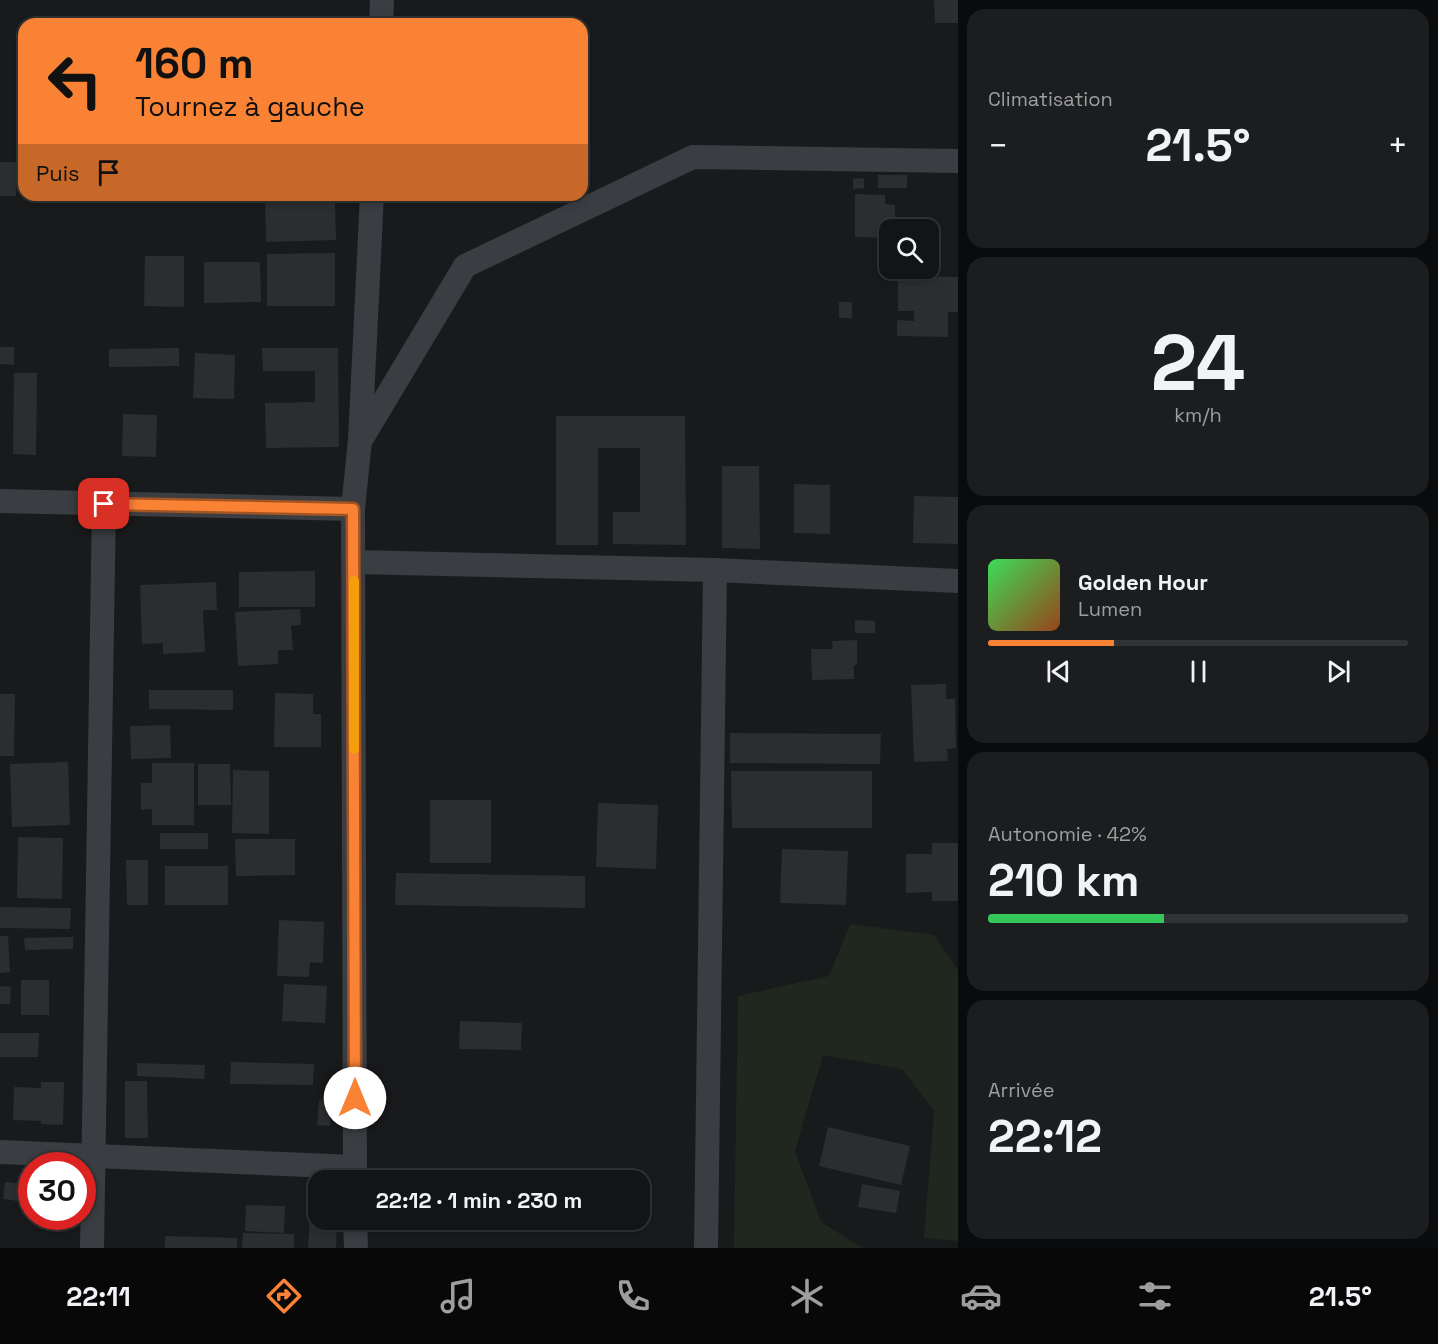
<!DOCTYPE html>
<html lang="fr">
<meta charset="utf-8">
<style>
:root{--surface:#131415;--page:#1c1d1e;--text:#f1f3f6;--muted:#9d9ea0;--line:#323334;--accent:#f98234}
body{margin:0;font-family:"Space Grotesk",sans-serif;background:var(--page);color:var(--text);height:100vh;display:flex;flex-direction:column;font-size:22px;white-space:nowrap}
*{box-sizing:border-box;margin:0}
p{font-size:20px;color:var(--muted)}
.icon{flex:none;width:33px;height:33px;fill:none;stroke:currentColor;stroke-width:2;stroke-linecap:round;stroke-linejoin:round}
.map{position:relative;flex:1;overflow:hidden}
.side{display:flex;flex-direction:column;gap:9px;padding:9px;background:#0a0b0c;width:480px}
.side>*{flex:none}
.guide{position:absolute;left:18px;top:18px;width:570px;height:183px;border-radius:18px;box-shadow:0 3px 9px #0003,0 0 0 2px var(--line);background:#f98234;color:#111;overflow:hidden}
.controls{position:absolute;left:879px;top:219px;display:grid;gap:12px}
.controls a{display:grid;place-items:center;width:60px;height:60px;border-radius:12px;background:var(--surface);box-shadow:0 3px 9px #0003,0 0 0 2px var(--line);font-size:30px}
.speed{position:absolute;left:18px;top:1152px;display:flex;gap:12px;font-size:30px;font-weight:700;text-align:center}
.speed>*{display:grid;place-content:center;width:78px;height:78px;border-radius:50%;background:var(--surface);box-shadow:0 3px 9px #0003,0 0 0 2px var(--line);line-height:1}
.speed .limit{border:9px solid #d22;background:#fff;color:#111}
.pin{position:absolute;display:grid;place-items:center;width:51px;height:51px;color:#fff;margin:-26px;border-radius:12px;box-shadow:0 3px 9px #0006}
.me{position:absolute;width:66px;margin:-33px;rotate:0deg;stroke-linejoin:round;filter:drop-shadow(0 0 4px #0008)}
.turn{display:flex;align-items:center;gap:21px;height:126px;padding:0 18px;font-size:27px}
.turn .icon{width:78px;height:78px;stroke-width:2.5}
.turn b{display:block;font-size:42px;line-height:51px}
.then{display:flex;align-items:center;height:57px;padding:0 18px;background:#0003;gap:12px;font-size:22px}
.big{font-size:45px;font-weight:600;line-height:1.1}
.side .card{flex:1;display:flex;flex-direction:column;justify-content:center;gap:9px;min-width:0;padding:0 21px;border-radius:18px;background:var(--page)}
.side .dial{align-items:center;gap:0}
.dial b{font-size:78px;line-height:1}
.song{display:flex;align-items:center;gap:18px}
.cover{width:72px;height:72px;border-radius:9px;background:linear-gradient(135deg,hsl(130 70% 55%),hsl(20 70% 35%))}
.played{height:6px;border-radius:3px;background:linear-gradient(90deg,var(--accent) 30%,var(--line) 30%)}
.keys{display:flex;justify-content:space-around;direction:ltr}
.heat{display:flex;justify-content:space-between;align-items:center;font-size:33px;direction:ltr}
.charge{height:9px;border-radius:4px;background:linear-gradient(90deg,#34c759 42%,var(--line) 0)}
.trip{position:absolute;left:308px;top:1170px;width:342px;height:60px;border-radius:18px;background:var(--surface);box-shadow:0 3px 9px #0003,0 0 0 2px var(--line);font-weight:600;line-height:60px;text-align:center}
.tabs{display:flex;height:96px;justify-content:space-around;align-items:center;background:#080808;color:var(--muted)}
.tabs .icon{width:42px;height:42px}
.tabs .selected{color:var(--accent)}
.tabs b{font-size:27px;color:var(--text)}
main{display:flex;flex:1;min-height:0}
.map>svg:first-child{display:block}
.green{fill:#20271f}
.building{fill:#2c2d30}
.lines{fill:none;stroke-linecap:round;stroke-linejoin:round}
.minor{stroke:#3a3d41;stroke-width:24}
.route-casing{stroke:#a25422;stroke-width:15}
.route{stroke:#f98234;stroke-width:10}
.slow{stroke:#f59e0b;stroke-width:10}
</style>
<main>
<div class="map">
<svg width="958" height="1248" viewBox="0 0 958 1248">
<rect width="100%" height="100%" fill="#191a1c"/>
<polygon class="green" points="850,924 934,935 958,970 958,1241 924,1238 934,1111 902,1069 823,1055 795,1151 821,1222 863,1248 734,1248 738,996 829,976"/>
<g class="building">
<polygon points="934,0 958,0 958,23 935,23"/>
<polygon points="0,162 17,162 16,196 0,196"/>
<rect x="878" y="175" width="29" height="13"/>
<polygon points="864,178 864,188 853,189 853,179"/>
<polygon points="855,194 885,195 885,204 895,205 895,230 890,230 890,238 855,237"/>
<polygon points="124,195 183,195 183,199 124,200"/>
<rect x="242" y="195" width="23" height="6"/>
<polygon points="335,202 336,240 266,242 265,203"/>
<polygon points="335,253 335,306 267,306 267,254"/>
<polygon points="145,256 184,256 184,307 144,306"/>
<polygon points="204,262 260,262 261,302 204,303"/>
<polygon points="898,276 958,277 958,312 948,312 948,337 897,336 897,320 914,321 914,311 898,311"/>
<rect x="839" y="302" width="13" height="16"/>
<polygon points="0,347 14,347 14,365 0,364"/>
<polygon points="179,348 179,366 109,367 109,349"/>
<polygon points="262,348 338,348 339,447 266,448 265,403 315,402 315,371 263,371"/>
<polygon points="195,353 235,355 234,399 193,398"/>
<polygon points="14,373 37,373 36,455 13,454"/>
<polygon points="123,414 157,415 156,457 122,456"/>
<polygon points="556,416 685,416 686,545 613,544 613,512 640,512 640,448 598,448 598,545 556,545"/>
<polygon points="722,466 759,466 760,549 722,548"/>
<polygon points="794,484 830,485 830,534 794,533"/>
<polygon points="914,496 958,497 958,544 913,543"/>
<polygon points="315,571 315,607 239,607 239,572"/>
<polygon points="216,582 217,610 203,610 205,652 163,654 163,643 142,644 140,585"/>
<polygon points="300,609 301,625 291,626 293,650 278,650 278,664 238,666 235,612"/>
<polygon points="855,620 875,621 875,633 855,633"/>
<polygon points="857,640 857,665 854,665 854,679 812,680 811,649 833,649 832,641"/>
<polygon points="946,684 946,699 955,699 956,748 947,749 948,761 914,762 911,685"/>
<polygon points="149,690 233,690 233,710 149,709"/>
<polygon points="275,693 313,694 313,714 321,714 321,747 274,747"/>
<polygon points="0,694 15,694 14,756 0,756"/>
<polygon points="170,725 171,758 131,759 130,726"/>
<polygon points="730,733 881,734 880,764 730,763"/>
<polygon points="68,762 70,825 12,827 10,764"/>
<polygon points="152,763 194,763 194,825 152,825 152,809 141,810 141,783 152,783"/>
<polygon points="198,764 230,764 231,805 198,805"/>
<polygon points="233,770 269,771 269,834 232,833"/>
<polygon points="731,771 872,771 872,828 732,828"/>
<rect x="430" y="800" width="61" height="63"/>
<polygon points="598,803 658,805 656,869 596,867"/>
<rect x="160" y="833" width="48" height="16"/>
<polygon points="18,837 63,838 62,899 17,898"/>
<polygon points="235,839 295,839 295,875 236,876"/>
<polygon points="932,843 958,843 958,901 932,901 932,892 906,893 906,854 932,854"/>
<polygon points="782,849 848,851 846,905 780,903"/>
<polygon points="126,860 148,860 148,905 127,905"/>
<rect x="165" y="866" width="63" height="39"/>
<polygon points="396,873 585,876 585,908 395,905"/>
<polygon points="0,907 71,908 70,929 0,928"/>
<polygon points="279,920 324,922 323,963 310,962 309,977 277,976"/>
<polygon points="0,936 8,936 10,972 0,973"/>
<polygon points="73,937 73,949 25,950 24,938"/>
<rect x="21" y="980" width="28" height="35"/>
<polygon points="284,984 327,986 325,1023 282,1021"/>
<polygon points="0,986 11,987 10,1004 0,1004"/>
<polygon points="460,1021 522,1023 521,1050 459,1049"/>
<polygon points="0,1033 39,1033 38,1057 0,1057"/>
<polygon points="231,1062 314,1064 313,1085 230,1084"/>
<polygon points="137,1063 205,1065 204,1079 137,1076"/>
<polygon points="125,1081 147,1081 148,1138 125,1138"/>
<polygon points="41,1082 64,1082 63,1125 41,1124 41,1121 13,1120 14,1087 41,1088"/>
<polygon points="319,1100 332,1101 330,1126 317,1125"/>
<polygon points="828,1127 910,1146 901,1185 819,1166"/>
<polygon points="5,1182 32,1185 32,1203 3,1199"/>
<polygon points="862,1184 900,1191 896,1213 858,1207"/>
<polygon points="312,1188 318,1188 318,1220 337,1220 336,1248 308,1248"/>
<polygon points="246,1205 285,1206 284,1233 245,1231"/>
<polygon points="243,1233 294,1234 294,1248 242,1248"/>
<polygon points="165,1236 237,1238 237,1248 165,1248"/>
</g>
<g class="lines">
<g class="minor">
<polyline points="381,24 382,0"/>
<polyline points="362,438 465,266 693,157 958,161"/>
<polyline points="0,501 353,509"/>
<polyline points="354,562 715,570 958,581"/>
<polyline points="0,1152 355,1167"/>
<polyline points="355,1180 353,509 360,440 372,195"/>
<polyline points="355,1220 356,1248"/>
<polyline points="92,1248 104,504"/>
<polyline points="706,1248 715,570"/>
</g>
</g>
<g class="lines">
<g class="route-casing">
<polyline id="route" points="104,504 353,509 355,1098"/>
</g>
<use href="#route" class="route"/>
<polyline class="slow" points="354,581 354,749"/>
</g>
</svg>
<div class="controls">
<a><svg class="icon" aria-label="search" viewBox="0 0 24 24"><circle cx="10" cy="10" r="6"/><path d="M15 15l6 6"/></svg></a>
</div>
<div class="speed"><div class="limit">30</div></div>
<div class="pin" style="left:104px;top:504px;background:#d93025"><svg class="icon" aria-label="arrive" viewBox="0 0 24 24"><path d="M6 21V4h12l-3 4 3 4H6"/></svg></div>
<svg class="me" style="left:355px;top:1098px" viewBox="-20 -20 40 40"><circle r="19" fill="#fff"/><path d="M0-13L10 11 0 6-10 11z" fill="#f98234"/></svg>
<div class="trip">22:12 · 1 min · 230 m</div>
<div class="guide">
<div class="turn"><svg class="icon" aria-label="left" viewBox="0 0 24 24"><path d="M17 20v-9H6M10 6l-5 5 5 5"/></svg><div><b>160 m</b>Tournez à gauche</div></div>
<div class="then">Puis<svg class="icon" aria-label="arrive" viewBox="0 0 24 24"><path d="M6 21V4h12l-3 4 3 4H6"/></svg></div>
</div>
</div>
<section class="side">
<div class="card"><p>Climatisation</p>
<div class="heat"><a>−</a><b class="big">21.5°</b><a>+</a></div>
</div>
<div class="card dial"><b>24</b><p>km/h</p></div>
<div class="card">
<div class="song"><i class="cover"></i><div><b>Golden Hour</b><p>Lumen</p></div></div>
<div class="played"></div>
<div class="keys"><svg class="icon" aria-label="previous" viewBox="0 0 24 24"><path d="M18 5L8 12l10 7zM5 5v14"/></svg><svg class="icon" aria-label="pause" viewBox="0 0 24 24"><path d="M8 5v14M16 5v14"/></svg><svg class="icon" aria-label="next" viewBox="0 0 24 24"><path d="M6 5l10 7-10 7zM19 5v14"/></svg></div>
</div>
<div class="card"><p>Autonomie · 42%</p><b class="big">210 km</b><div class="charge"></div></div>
<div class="card"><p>Arrivée</p><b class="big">22:12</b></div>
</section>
</main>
<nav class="tabs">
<b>22:11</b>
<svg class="icon selected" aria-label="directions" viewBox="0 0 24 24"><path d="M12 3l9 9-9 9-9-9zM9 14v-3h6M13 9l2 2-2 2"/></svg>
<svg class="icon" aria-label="music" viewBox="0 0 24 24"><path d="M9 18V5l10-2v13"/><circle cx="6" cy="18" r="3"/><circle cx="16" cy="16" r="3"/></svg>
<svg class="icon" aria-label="phone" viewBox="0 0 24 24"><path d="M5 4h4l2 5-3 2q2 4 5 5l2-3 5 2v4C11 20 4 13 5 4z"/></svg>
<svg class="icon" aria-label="climate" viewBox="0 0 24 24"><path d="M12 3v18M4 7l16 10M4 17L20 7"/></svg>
<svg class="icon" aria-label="car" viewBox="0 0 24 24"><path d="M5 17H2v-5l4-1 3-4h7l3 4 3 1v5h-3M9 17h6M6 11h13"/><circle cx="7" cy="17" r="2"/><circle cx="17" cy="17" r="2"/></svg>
<svg class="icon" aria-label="filters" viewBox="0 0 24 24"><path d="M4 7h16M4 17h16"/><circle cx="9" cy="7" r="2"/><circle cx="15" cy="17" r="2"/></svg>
<b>21.5°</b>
</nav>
